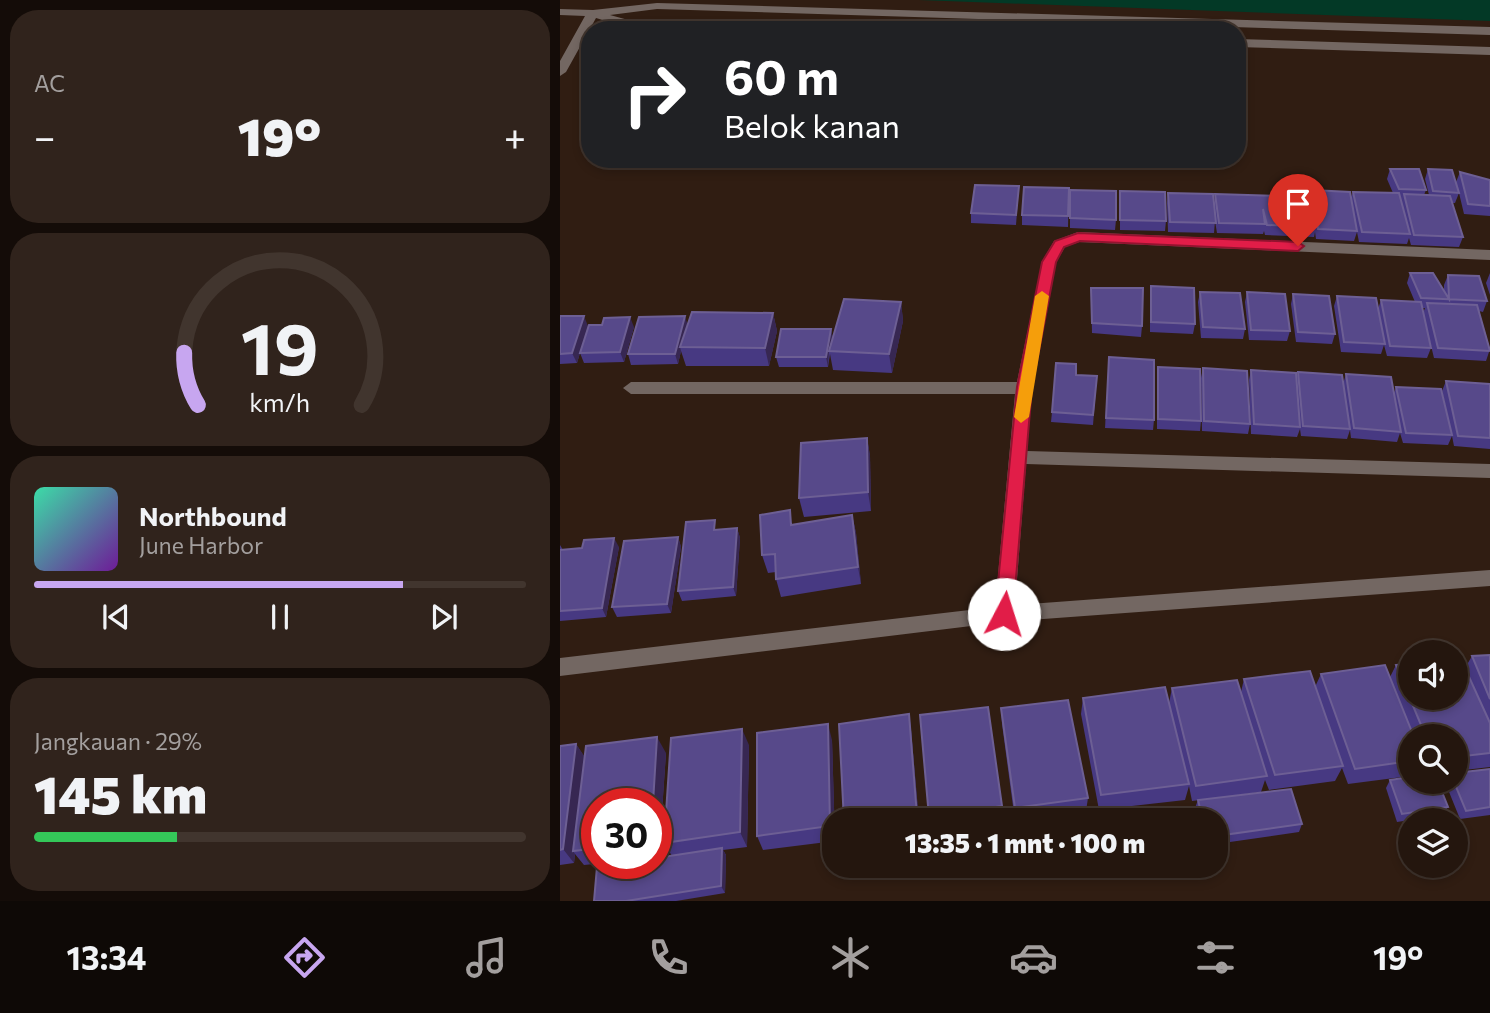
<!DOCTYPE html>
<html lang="id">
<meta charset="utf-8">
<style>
:root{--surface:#24160e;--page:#30231c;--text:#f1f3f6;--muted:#a39f9e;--line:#41352e;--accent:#c7a6f0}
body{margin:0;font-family:Commissioner,sans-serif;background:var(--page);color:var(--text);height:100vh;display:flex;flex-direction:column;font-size:26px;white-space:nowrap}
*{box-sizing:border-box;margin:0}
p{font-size:23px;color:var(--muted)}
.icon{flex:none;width:38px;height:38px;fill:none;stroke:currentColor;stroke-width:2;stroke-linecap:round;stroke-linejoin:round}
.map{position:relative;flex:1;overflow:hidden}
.side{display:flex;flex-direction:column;gap:10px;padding:10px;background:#140c08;width:560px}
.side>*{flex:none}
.hud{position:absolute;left:21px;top:21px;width:665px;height:147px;border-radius:28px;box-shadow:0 4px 10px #0003,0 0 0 2px var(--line);background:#202124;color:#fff;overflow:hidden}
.tools{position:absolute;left:838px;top:640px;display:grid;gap:14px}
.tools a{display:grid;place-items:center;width:70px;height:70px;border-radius:50%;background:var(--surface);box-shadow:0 4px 10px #0003,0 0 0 2px var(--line);font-size:35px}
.speed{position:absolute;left:21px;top:788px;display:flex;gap:14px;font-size:35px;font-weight:700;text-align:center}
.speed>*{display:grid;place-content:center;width:91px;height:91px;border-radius:50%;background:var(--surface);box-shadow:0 4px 10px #0003,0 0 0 2px var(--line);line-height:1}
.speed .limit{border:10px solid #d22;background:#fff;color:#111}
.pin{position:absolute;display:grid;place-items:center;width:60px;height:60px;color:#fff;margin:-72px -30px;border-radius:50% 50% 50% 0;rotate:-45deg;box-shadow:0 0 7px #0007}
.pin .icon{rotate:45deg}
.me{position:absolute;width:77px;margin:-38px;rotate:5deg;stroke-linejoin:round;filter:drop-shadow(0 0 5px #0008)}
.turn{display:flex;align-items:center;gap:24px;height:147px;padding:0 28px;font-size:32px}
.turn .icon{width:91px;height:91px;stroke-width:2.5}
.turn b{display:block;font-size:49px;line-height:60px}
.big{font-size:52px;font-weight:800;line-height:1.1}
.side .card{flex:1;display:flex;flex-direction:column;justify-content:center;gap:10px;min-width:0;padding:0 24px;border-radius:28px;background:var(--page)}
.side .dial{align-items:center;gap:0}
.dial svg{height:182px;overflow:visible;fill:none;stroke:var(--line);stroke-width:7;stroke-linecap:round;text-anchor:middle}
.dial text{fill:var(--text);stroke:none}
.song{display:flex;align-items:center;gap:21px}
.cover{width:84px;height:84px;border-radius:10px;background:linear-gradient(135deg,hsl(160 70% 55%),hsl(280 70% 35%))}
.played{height:7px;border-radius:4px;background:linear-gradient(90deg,var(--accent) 75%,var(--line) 75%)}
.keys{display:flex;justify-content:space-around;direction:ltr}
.heat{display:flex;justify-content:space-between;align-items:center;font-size:38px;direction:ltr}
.charge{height:10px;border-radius:5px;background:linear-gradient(90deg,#34c759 29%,var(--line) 0)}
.trip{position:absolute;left:262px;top:808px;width:406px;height:70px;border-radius:28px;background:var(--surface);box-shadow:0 4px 10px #0003,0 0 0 2px var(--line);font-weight:800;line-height:70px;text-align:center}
.dock{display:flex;height:112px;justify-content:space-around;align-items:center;background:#0e0906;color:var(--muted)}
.dock .icon{width:49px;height:49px}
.dock .on{color:var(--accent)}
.dock b{font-size:32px;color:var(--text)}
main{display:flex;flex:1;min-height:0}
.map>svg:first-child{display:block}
.green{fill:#033926}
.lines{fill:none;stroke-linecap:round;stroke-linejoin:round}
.minor{fill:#736762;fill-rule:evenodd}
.wall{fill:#473982}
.shaded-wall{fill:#372752}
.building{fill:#57498a;stroke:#6d5f94;stroke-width:2}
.route{fill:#e11d48;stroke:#92132f;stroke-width:2}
.slow{fill:#f59e0b}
</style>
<main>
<section class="side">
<div class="card"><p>AC</p>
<div class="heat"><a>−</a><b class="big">19°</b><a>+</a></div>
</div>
<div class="card dial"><svg viewBox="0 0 100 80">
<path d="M14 69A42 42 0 1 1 86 69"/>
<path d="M14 69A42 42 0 0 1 8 46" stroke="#c7a6f0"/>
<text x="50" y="56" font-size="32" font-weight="700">19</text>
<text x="50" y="72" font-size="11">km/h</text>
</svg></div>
<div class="card">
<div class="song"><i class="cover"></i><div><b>Northbound</b><p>June Harbor</p></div></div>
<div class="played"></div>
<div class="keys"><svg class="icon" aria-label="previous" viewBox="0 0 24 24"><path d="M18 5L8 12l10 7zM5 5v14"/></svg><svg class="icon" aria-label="pause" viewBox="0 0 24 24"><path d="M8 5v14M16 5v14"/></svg><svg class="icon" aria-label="next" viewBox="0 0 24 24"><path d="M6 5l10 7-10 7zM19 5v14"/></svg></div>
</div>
<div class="card"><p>Jangkauan · 29%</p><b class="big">145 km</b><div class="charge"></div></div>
</section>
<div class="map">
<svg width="930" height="901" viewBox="0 0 930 901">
<rect width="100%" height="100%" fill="#301d12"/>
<polygon class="green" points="359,0 930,0 930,21"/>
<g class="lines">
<g class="minor">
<polygon points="97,3 930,27 930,35 97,9 50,15 105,30 76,30 36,18 6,72 0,76 0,61 25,16 0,15 0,9 33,10"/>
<polygon points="677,39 930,47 930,55 677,47"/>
<polygon points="518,232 930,250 930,260 519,242 505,247 496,262 472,388 467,451 930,464 930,478 466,464 455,605 930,570 930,586 444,622 0,676 0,658 435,607 455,394 71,394 63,388 71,382 457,382 482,262 494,241"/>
</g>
</g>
<g class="wall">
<polygon points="830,169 866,190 864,195 869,195 865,179 868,169 896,182 900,172 930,180 930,216 904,214 899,193 895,203 892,203 903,237 899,247 851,245 849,238 847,244 799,242 797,232 794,241 756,239 755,232 754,237 705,235 704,231 703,234 657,233 655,221 654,233 608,232 607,203 608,193 654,203 655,194 750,197 752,190 791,198 793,192 833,193 827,179"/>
<polygon points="459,186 456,225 411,223 411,213"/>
<polygon points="509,188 508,227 462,225 462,215"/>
<polygon points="510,190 556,220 555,230 510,228"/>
<polygon points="560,191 606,221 605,231 560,230"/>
<polygon points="850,273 884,291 884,285 888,275 927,301 923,312 919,311 930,349 926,361 874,358 863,313 865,308 862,308 871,348 867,358 827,356 824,345 821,354 781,352 774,306 777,296 818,309 821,300 855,302 847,283"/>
<polygon points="930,273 930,295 926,283"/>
<polygon points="591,286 635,324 633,334 590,332 590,296"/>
<polygon points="531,288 582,326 581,337 532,333"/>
<polygon points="640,292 685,329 683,339 641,338 638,302"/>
<polygon points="687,292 730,331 727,341 689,340 685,302"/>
<polygon points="733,294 775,334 772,344 736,342 731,304"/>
<polygon points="341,302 343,321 332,373 273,370 270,354 268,367 219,367 216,357 271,329 273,339"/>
<polygon points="213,313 217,331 209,366 126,366 121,351 118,364 71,365 68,354 127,325"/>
<polygon points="0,316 28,326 17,363 0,364"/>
<polygon points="74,327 64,362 24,363 20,353"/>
<polygon points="549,357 594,420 593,430 545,428"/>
<polygon points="598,367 641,421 640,431 597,429 597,377"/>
<polygon points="643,368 690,424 688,434 642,431 641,378"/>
<polygon points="691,370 736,379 738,372 783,384 786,374 834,393 836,387 888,417 882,391 886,381 930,384 930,449 894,446 892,436 888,445 843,443 840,433 837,442 791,438 790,430 787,439 741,436 740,429 737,437 691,434 689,380"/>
<polygon points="516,375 537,376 533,425 491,422 492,412"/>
<polygon points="307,438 310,456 311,511 244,517 239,498"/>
<polygon points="292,515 296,533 301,584 221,597 216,579 216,572 208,573 202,555 234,525"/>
<polygon points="177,528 180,538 176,596 122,601 118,591 158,530"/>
<polygon points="118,537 121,547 111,613 57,617 52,607"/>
<polygon points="0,545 3,550 59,547 46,617 0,621"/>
<polygon points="930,655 930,767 896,771 896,737 850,737 850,776 788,784 782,768 775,781 709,790 705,780 701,792 632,801 629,786 625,800 563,807 565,821 455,821 442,724 441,708 528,798 526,811 539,810 521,714 523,698 609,703 612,688 681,692 684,679 755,687 761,674 830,677 836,665 905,668 912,656"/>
<polygon points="349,714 351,730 359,821 284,821"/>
<polygon points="360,715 442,806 443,821 369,821"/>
<polygon points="272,740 275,841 203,850 197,836"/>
<polygon points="16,744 25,758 106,753 99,855 96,856 96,803 37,803 37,863 44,863 24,865 15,854 14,863 0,865 0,746"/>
<polygon points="189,745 187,847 163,850 166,855 165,893 116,901 34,901 112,856 104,843"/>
<polygon points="930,769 930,815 900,819 885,782 896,782"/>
<polygon points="830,780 888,807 882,815 837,822 826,788"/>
<polygon points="638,800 742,824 739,832 656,844 656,821 638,821 635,808"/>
<polygon points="316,866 368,866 318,873"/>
</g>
<g class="shaded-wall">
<polygon points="341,302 343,321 332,373 329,354"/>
<polygon points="213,313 217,331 209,366 205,348"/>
<polygon points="24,316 28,326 17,363 12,353"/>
<polygon points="125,316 128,326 120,347 121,351 118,364 115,354"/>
<polygon points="70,317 74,327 64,362 60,352"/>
<polygon points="271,329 273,339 269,351 268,367 266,357"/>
<polygon points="307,438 310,456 311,511 308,492"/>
<polygon points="292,515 296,533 301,584 298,567"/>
<polygon points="177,528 180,538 176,596 173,587"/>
<polygon points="118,537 121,547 111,613 107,604"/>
<polygon points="54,538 59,547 46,617 42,608"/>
<polygon points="349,714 351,730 359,821 357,816"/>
<polygon points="268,724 272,740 275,839 270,826"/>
<polygon points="182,729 189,745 187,847 180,832"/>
<polygon points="97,737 106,753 99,855 96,850 96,803 93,803"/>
<polygon points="16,744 27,760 13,851 15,854 14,863 3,849"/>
<polygon points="162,848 166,855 165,893 161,886"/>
</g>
<g class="building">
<polygon points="830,169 859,169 866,190 839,189"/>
<polygon points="868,169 892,170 899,193 873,191"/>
<polygon points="900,172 930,180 930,206 908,204"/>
<polygon points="415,185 459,186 456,215 411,213"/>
<polygon points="464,187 509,188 508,216 462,215"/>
<polygon points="510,190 556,191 556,220 510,218"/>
<polygon points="752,190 790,192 797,231 758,229"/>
<polygon points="560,191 605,192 606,221 560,220"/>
<polygon points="793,192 839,193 850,234 802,232"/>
<polygon points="608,193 653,194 656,223 610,222"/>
<polygon points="655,194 750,197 756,227 707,225 703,209 705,224 659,223"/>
<polygon points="844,194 890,196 903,237 854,235"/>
<polygon points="850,273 873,273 889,299 888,275 919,276 927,301 861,298"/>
<polygon points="591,286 634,288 635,324 591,322"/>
<polygon points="531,288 583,288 582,326 532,323"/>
<polygon points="640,292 680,293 685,329 643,327"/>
<polygon points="687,292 725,294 730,331 691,330"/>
<polygon points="733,294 769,296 775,334 738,332"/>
<polygon points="777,296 816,298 825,344 784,342"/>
<polygon points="284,299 341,302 329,354 269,351"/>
<polygon points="821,300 861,302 871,348 830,346"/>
<polygon points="867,303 917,305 930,351 878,348"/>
<polygon points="132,312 213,313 205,348 120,347"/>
<polygon points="0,316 24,316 12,353 0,354"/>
<polygon points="125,316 115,354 68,354 79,317"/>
<polygon points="70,317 60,352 20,353 29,325 42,325 44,318"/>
<polygon points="221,329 271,329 266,357 216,357"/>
<polygon points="549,357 594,360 594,420 546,418"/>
<polygon points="496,363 516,364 516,375 537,376 533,415 492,412"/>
<polygon points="598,367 640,369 641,421 598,419"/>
<polygon points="643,368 687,371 690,424 644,421"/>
<polygon points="691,370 736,373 740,427 694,424"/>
<polygon points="738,372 782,375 790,429 743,426"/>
<polygon points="786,374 831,377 841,432 794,428"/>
<polygon points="886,381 930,384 930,438 898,436"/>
<polygon points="836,387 881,389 892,435 846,433"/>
<polygon points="307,438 308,492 239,498 241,443"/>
<polygon points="230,510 231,525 292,515 298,567 216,579 215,554 202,555 200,515"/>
<polygon points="155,520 154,530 177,528 173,587 118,591 126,522"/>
<polygon points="118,537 107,604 52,607 64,541"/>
<polygon points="54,538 42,608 0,611 0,550 22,548 24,540"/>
<polygon points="930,655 930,699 912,656"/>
<polygon points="896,657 900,657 930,723 930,753 896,757 896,737 866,737 836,665 850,663 850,698 896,698"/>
<polygon points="825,665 854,737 850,737 850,761 795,769 761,674"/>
<polygon points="750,671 783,766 715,775 684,679"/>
<polygon points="677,680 707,776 636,786 612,688"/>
<polygon points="605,687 629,784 541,795 523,698"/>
<polygon points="508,700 528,798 455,808 441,708"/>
<polygon points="428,707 442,806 369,817 360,715"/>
<polygon points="349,714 357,816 318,821 284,821 279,724"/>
<polygon points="268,724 270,826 197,836 197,733"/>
<polygon points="182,729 180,832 104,843 111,738"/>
<polygon points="97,737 93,803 37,803 37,848 13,851 26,746"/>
<polygon points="16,744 3,849 0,850 0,746"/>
<polygon points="930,769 930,807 906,811 894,782 896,782 896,773"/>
<polygon points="850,777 850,782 878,782 888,807 842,814 830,780"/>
<polygon points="731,789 742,824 656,836 656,821 643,821 638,800"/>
<polygon points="563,807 565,821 470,821 470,817"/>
<polygon points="162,848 161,886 66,901 34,901 37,867 65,863 96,863 96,858"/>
</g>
<polygon class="route" points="518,233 738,242 744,246 738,251 520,241 504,247 496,262 472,387 453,614 444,622 435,614 457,387 482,262 495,241"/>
<polygon class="slow" points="482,291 489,296 469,417 461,423 454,417 475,296"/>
</svg>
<div class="tools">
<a><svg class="icon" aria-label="sound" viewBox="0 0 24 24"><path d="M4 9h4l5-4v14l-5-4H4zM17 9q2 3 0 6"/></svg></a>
<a><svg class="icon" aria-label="search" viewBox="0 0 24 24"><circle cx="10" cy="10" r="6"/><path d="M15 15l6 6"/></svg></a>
<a><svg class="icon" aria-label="layers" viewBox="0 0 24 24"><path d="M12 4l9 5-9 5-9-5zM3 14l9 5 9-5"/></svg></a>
</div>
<div class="speed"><div class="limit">30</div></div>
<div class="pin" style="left:738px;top:246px;background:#d93025"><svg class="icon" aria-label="arrive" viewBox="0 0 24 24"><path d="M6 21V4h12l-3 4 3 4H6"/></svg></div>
<svg class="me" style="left:444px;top:614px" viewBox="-20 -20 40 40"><circle r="19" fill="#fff"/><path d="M0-13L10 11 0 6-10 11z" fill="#e11d48"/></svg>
<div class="trip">13:35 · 1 mnt · 100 m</div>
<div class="hud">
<div class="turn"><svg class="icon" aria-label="right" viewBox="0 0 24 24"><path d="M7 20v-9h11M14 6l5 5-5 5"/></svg><div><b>60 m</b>Belok kanan</div></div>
</div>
</div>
</main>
<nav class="dock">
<b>13:34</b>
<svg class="icon on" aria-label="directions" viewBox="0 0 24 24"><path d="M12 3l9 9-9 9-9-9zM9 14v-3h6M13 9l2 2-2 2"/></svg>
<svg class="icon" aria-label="music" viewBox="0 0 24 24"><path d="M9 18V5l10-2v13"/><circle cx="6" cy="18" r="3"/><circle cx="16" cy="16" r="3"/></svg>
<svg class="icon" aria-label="phone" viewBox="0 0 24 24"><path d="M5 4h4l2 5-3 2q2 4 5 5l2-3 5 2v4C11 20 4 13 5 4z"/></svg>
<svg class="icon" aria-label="climate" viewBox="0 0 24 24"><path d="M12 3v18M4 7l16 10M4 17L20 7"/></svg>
<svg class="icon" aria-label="car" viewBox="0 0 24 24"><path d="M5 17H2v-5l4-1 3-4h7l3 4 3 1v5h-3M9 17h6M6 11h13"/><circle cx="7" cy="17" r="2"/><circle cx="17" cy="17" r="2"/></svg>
<svg class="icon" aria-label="filters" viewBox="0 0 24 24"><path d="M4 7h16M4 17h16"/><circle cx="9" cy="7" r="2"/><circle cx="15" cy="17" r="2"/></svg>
<b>19°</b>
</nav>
